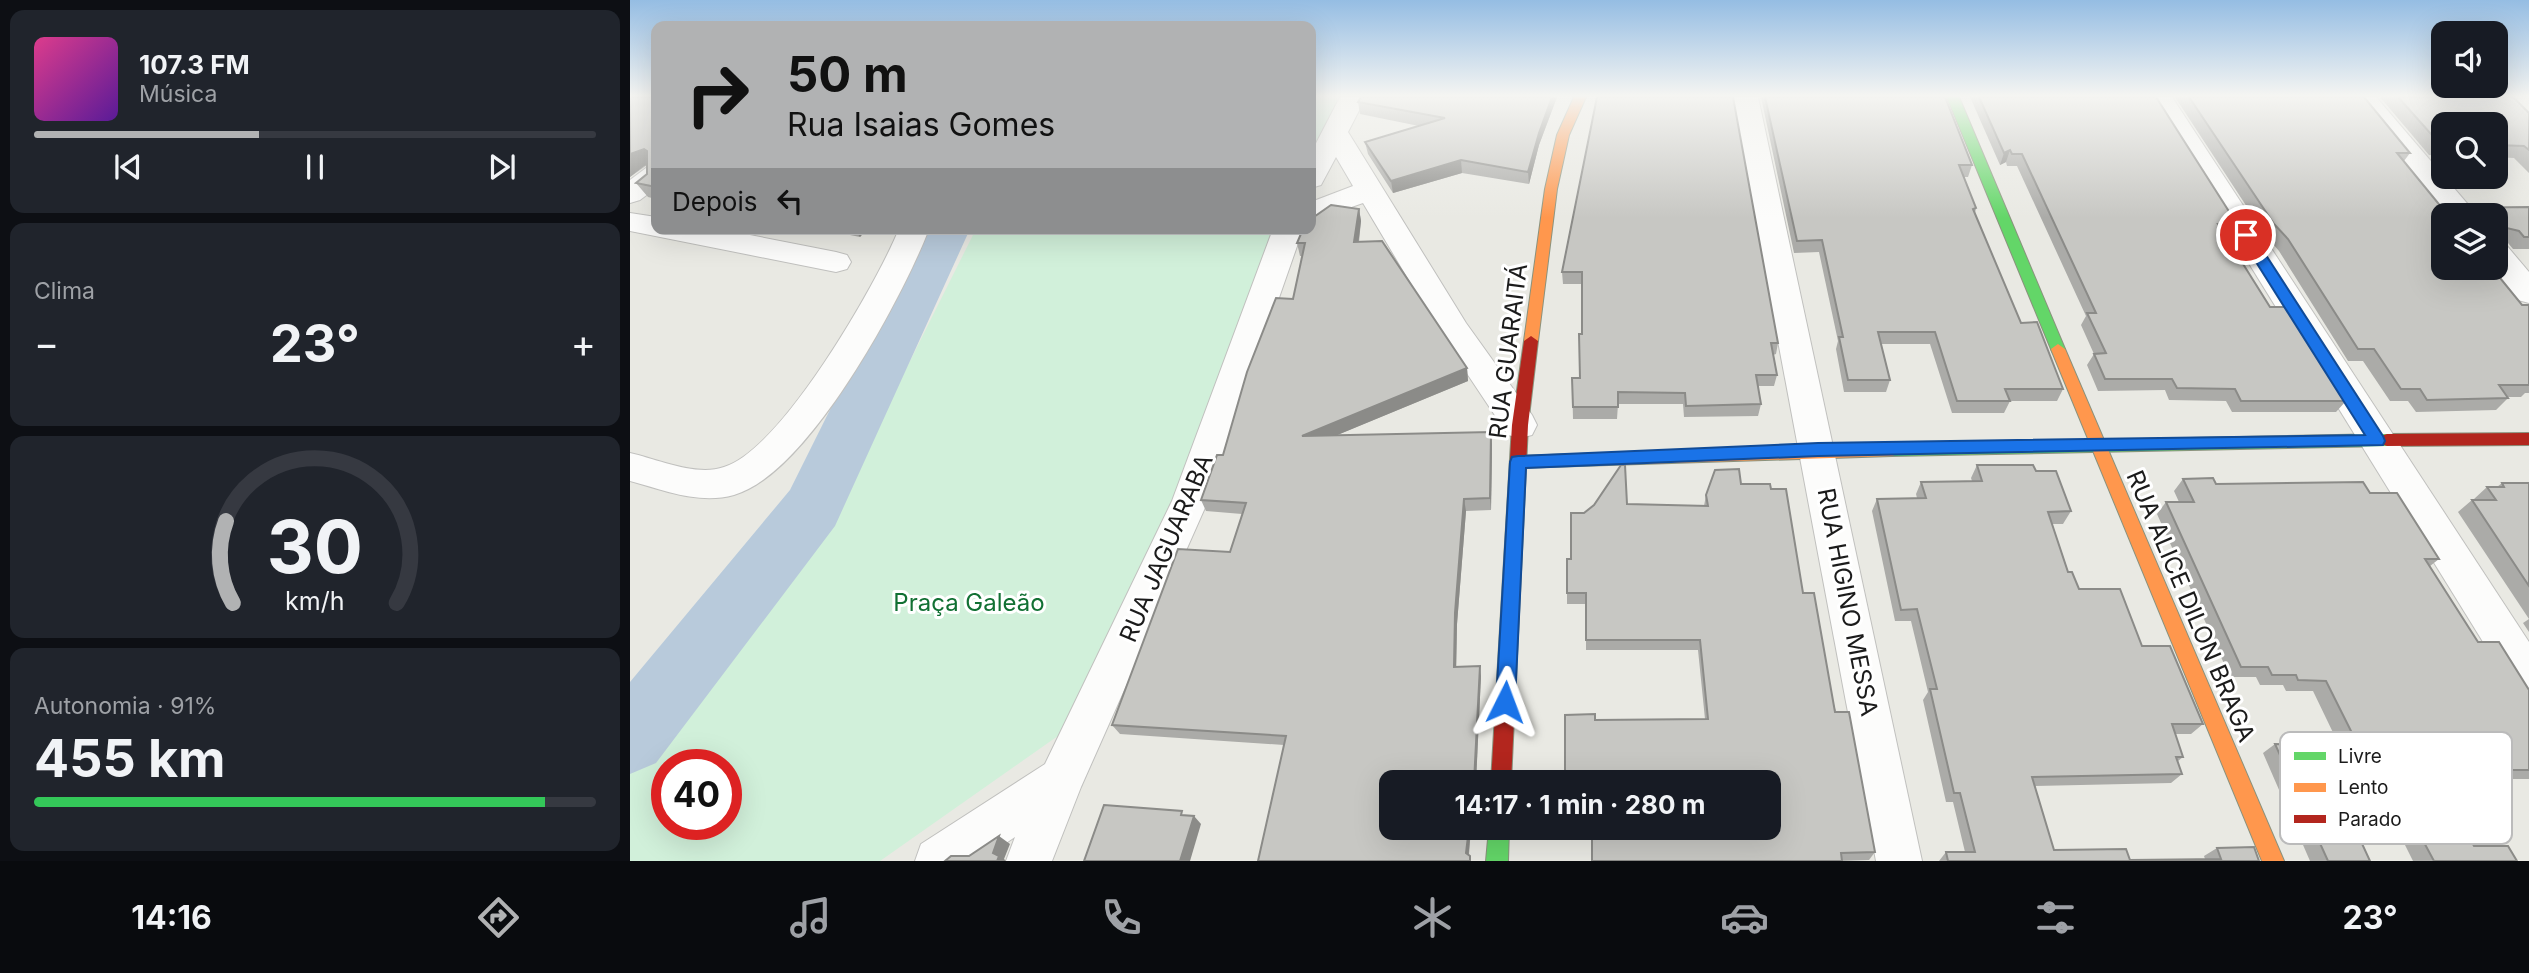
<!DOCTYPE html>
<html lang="pt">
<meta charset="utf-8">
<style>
:root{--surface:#171b24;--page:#20242c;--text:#f1f3f6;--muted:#9ea1a6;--line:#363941;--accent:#b1b2b3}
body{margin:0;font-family:Inter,sans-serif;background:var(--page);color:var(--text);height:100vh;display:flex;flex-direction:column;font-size:26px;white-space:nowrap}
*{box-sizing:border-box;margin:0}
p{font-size:23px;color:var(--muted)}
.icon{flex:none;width:38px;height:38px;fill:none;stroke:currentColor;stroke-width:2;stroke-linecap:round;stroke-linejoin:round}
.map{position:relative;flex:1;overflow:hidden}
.details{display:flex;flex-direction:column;gap:10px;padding:10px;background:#0d0f14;width:630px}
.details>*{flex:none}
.hud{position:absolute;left:21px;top:21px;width:665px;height:214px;border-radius:14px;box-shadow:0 7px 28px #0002;background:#b1b2b3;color:#111;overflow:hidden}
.buttons{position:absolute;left:1801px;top:21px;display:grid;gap:14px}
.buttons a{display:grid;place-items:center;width:77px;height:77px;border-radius:14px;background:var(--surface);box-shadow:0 7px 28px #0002;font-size:35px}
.speed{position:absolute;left:21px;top:749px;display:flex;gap:14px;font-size:35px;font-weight:700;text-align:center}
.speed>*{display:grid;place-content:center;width:91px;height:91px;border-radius:50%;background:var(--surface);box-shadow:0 7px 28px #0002;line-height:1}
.speed .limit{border:10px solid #d22;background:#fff;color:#111}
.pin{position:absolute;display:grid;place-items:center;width:60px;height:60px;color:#fff;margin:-30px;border:4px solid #fff;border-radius:50%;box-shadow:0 2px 7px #0007}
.me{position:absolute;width:77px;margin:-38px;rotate:3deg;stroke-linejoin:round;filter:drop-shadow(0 0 5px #0008)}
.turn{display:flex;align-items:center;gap:24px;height:147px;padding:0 21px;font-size:32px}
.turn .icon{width:91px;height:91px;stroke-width:2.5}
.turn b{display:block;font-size:49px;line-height:60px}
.then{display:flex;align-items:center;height:66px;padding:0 21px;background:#0003;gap:14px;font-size:26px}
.big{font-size:52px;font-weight:700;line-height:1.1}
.details .widget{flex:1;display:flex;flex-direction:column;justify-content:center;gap:10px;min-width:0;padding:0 24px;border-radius:14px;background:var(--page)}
.details .dial{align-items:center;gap:0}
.dial svg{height:182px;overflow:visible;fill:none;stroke:var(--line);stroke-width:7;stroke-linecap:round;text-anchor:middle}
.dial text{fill:var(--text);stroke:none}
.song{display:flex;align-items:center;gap:21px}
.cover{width:84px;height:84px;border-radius:10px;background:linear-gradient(135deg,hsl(330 70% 55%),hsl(270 70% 35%))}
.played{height:7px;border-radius:4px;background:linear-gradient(90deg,var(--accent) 40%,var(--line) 40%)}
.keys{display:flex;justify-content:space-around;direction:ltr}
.heat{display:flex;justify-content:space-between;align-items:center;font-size:38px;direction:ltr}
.charge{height:10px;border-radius:5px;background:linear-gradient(90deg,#34c759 91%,var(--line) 0)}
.trip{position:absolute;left:749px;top:770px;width:402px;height:70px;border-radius:14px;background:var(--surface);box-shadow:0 7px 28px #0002;font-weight:700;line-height:70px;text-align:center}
.dock{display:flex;height:112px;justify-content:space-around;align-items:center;background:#090b0e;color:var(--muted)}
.dock .icon{width:49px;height:49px}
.dock .on{color:var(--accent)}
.dock b{font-size:32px;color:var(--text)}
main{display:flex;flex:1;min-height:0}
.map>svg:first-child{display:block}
.park{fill:#d1f0da;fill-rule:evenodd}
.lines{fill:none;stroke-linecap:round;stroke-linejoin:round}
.river{fill:#b8cadb;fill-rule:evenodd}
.street-casing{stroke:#c0c0be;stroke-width:2}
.fast-casing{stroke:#8a927d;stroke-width:2}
.slow-casing{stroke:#8a927d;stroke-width:2}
.jam-casing{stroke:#8a927d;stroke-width:2}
.street{fill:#fcfcfb;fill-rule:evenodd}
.fast{fill:#63d668;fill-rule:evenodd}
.slow{fill:#ff974d;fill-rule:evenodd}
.jam{fill:#b3261e;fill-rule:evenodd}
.wall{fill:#ababa8}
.shaded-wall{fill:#8b8b88}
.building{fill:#c7c7c3;stroke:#8b8b88;stroke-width:2}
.route{fill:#1a73e8;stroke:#114b97;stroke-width:2}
.labels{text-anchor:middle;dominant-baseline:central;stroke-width:6;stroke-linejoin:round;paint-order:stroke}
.street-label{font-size:24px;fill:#1b1b1b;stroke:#fff}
.park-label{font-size:24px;fill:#117033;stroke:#fff}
.key{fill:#fff;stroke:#bbb;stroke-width:2}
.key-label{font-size:19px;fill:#1b1b1b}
</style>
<main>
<section class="details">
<div class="widget">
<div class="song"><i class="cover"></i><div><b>107.3 FM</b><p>Música</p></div></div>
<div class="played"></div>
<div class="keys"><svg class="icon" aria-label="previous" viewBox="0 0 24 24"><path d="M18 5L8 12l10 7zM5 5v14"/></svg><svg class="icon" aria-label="pause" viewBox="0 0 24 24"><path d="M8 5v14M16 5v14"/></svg><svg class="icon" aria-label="next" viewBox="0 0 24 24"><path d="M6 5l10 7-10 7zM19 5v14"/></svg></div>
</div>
<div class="widget"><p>Clima</p>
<div class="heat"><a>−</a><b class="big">23°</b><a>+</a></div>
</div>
<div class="widget dial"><svg viewBox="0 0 100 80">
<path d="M14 69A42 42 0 1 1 86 69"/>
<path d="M14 69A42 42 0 0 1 11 33" stroke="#b1b2b3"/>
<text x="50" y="56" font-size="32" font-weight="700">30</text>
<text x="50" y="72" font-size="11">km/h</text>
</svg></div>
<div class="widget"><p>Autonomia · 91%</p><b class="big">455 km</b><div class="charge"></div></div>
</section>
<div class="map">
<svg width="1899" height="861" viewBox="0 0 1899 861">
<rect width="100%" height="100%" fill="#e9e9e3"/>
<g class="park">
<polygon points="681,97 717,97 698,121 681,164"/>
<path d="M346 229H654L472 705 250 861H0V766L199 523ZM37 765H96V824H37Z"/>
</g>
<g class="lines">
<polygon class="river" points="290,229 340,229 205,526 26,763 0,774 0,682 160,490"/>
<g class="street-casing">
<g id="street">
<polygon points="710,97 736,97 718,132 836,323 902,415 907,425 902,435 890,438 878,435 814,339 733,203 681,221 681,202 723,186 706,157 691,185 681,188 681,153"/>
<polygon points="1102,97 1128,97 1292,861 1246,861"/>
<polygon points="1516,97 1542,97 1899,642 1899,697 1884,692"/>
<polygon points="1719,97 1746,97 1847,215 1817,215"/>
<polygon points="26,165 26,188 10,200 0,203 0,180 16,168"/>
<polygon points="0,213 26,217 26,229 89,229 206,252 217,255 221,262 217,269 206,272 0,231"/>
<path d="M269 229H299C272 299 178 474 104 495 69 505 34 490 0 481V453C27 459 66 477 94 467 152 449 246 285 269 229Z"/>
<polygon points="643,229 673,229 578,501 451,787 422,861 376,861 385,837 349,861 285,861 291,844 415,764 542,501"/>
<polygon points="1866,243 1877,246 1899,272 1899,303 1888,300 1862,268 1866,268"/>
</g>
</g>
<g class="fast-casing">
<g id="fast">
<polygon points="1317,97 1329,97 1435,349 1433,353 1423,353 1421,349"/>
<polygon points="1757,434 1763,436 1765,440 1763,444 1757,446 1262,456 1256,454 1254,450 1256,446 1262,444"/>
<polygon points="859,828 879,828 878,861 856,861"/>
</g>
</g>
<g class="slow-casing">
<g id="slow">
<polygon points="944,97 956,97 939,135 927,189 908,341 901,346 894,341 915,189 927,135"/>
<polygon points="1428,344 1435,349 1654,861 1632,861 1421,349"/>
<polygon points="1262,444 1268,446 1270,450 1268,454 1262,456 888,468 882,467 880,462 882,457 888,456"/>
</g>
</g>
<g class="jam-casing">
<g id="jam">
<polygon points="901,336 908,341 898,425 881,782 861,782 882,425 894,341"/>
<polygon points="1899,433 1899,445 1757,446 1751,444 1749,440 1751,436 1757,434"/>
</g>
</g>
<use href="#street" class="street"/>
<use href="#fast" class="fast"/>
<use href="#slow" class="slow"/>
<use href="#jam" class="jam"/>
</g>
<g class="wall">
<polygon points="26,97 26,199 18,197 6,183 17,174 17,165 0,177"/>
<polygon points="927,97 909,145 899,184 832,173 763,193 738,154 735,142 789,126 730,114 728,102"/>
<polygon points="967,97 1148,343 1146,354 1143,355 1147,375 1144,386 1128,386 1131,404 1128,416 1054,417 1053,404 988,404 987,419 943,419 942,378 949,378 952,334 952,284 933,284 932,272"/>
<polygon points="1131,97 1315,97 1342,165 1338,177 1334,177 1346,208 1345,213 1391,323 1433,389 1427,401 1380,401 1374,413 1322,413 1300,344 1251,344 1260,380 1256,392 1214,392 1206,349 1208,341 1189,252 1164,253"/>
<polygon points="1340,97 1526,97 1607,224 1599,236 1595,236 1640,307 1716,401 1706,412 1602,412 1596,401 1539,400 1535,390 1468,391 1457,365 1464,354 1451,325 1456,316 1387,166 1377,166 1376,162 1370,165"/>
<polygon points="1545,97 1734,97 1780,153 1774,161 1812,208 1899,207 1899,249 1883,249 1878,243 1871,242 1866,247 1866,215 1813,215 1892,305 1899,305 1899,393 1895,393 1891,397 1877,397 1878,398 1866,410 1786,412 1778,401 1760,401 1733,361 1718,361 1649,251 1636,236"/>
<polygon points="1750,97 1883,97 1899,113 1899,173 1884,158 1866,157 1866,124 1813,124 1813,156 1799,155"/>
<polygon points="729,209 731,221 729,242 837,368 838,381 707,435 862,444 861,510 836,511 827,624 826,667 851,676 846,782 761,782 841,828 839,855 841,861 628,861 654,745 490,734 482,725 600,552 612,514 576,511 571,500 593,455 663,299 672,256 670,256 667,243"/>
<polygon points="190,229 237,229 230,237"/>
<polygon points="1347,465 1406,471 1441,511 1433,524 1422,524 1438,572 1449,589 1512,646 1573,724 1561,734 1545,734 1553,757 1548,761 1552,774 1541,783 1405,786 1424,850 1500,860 1575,859 1574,856 1587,848 1629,861 1309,861 1316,852 1335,852 1323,802 1316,802 1293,700 1298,692 1281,621 1265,621 1242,511 1247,499 1287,498 1286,494 1291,482 1342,481 1341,478"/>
<polygon points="1553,479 1586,484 1740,493 1809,559 1800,566 1848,642 1899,690 1899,779 1809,779 1844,846 1887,861 1783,861 1774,843 1732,843 1740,861 1680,861 1633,753 1645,744 1709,745 1683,691 1656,691 1653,685 1630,685 1626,677 1600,677 1527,514 1536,502 1549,502 1544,491"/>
<polygon points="1872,483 1899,483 1899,632 1893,623 1899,619 1828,512 1842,500 1845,500 1844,499 1857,487 1867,487"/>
<polygon points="1111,484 1173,593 1245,852 1239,860 1212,861 965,720 1075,719 1068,650 956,650 956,604 937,604 937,559 941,559 954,513 964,505 1074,506 1076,495"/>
</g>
<g class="shaded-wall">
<polygon points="922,97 927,97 909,145 899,184 898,172 909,133"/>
<polygon points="14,149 25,162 14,166 0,177 0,154"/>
<polygon points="1380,150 1376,162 1370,165 1374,153"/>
<polygon points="831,160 832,173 763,193 761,181"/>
<polygon points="729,209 731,221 727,254 724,242"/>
<polygon points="224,229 237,229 230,237"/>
<polygon points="837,368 838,381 676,448 672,436"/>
<polygon points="861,432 862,444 861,510 860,498"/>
<polygon points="834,499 836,511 827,624 826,677 824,667 825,613"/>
<polygon points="850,666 851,676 846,782 844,782"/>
<polygon points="564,816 571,824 560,861 550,861"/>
<polygon points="839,828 841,828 838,861 836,853"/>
<polygon points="369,836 380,844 374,859 376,861 367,861 363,853"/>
</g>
<g class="building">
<polygon points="0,97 26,97 26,187 6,183 17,174 17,151 14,149 0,154"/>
<polygon points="731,97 922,97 909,133 898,172 831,160 761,181 735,142 815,118 728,102"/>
<polygon points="967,97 1103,97 1148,343 1141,343 1147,375 1126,375 1131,404 1056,406 1055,393 988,392 988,407 943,407 942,378 950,378 949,334 952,334 952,272 932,272"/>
<polygon points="1135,97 1315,97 1342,165 1329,165 1346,208 1343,209 1391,323 1407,322 1433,389 1375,389 1380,401 1327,401 1305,332 1248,332 1260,380 1218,380 1209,337 1213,337 1192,240 1167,241"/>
<polygon points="1349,97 1526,97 1607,224 1588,224 1640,307 1659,307 1716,401 1611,401 1605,389 1547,388 1542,379 1475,379 1464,354 1476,353 1457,313 1466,313 1392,154 1382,154 1380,150 1374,153"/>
<polygon points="1559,97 1734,97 1780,153 1767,153 1812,208 1899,207 1899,237 1894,237 1889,231 1877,228 1874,231 1874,238 1866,238 1866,215 1813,215 1813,268 1862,268 1892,305 1899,305 1899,385 1869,385 1878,398 1797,400 1790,389 1771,389 1744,349 1728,349 1658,239 1644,224"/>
<polygon points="1768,97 1883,97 1899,113 1899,150 1894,146 1866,145 1866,124 1813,124 1813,144 1809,143"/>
<polygon points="701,205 729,209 724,242 752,241 837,368 672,436 861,432 860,498 834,499 825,613 824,667 850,666 844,782 761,782 761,828 839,828 836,853 840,856 840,861 628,861 656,736 482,725 548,549 600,552 616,503 571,500 587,455 593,455 617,372 646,298 663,299 675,243 667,243 673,229 681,229 681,219"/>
<polygon points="991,465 995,465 997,504 1078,506 1076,495 1085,470 1109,469 1111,484 1140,484 1141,489 1156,489 1173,593 1184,593 1205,712 1219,712 1245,852 1211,853 1212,861 962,861 962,828 1139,828 1139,782 935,782 935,715 965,714 965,720 1078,719 1070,640 956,640 956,593 937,593 937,559 941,559 941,513 954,513 964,505"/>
<polygon points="1347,465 1403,465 1406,471 1426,471 1441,511 1418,512 1438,572 1442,572 1449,589 1490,589 1512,646 1540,646 1573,724 1542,724 1553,757 1546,757 1552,774 1402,777 1424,850 1496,849 1500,860 1591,859 1587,848 1624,847 1629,861 1318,861 1316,852 1345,852 1330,793 1324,793 1300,689 1307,689 1287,609 1271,610 1247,499 1296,498 1291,482 1352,481"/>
<polygon points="1583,478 1586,484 1733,482 1740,493 1767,493 1809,559 1795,559 1848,642 1869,642 1899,690 1899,770 1804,770 1844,846 1878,846 1887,861 1804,861 1790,835 1728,835 1740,861 1698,861 1645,744 1728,745 1696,681 1668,680 1666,675 1642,675 1638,667 1611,667 1536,502 1564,502 1553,479"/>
<polygon points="1872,483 1899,483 1899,586 1842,500 1866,500 1857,487 1874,487"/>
<polygon points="474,805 552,811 551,815 564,816 550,861 454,861"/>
<polygon points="369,836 363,853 369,856 367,861 315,861 321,856 339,856"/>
</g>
<linearGradient id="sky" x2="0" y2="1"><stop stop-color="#95bde3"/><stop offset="0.44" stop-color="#f5f5f2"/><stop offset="1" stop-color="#f5f5f2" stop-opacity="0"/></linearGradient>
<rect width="1899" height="218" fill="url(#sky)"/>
<polygon class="route" points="1616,230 1621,232 1753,436 1755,441 1753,445 1188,456 896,468 885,702 882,709 875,711 869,709 866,702 880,462 882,457 888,456 1188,443 1735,435 1609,235"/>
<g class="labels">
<g class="street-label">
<text transform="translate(878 351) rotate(-83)">RUA GUARAITÁ</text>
<text transform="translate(536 548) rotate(-67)">RUA JAGUARABA</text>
<text transform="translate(1218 602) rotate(79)">RUA HIGINO MESSA</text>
<text transform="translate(1561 606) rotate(67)">RUA ALICE DILON BRAGA</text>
</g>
<g class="park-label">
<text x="339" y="602">Praça Galeão</text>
</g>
</g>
<rect x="1650" y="732" width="232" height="112" rx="10" class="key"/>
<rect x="1664" y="752" width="32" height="8" fill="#63d668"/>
<rect x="1664" y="783" width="32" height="9" fill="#ff974d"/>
<rect x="1664" y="815" width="32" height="8" fill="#b3261e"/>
<g class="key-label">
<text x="1708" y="763">Livre</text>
<text x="1708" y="794">Lento</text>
<text x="1708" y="826">Parado</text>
</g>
</svg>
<div class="buttons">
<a><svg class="icon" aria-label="sound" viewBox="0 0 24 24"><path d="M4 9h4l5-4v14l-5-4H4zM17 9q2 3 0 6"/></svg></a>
<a><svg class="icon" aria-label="search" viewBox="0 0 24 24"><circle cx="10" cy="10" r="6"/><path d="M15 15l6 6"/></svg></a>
<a><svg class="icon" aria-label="layers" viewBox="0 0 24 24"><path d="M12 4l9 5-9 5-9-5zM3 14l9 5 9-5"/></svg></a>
</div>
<div class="speed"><div class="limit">40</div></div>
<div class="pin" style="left:1616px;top:235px;background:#d93025"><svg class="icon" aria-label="arrive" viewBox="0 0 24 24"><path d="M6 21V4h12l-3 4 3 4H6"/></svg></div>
<svg class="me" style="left:875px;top:702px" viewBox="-20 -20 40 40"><path d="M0-17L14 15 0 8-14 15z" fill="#1a73e8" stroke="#fff" stroke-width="4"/></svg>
<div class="trip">14:17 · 1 min · 280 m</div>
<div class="hud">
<div class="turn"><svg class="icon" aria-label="right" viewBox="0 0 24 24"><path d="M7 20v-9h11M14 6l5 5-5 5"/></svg><div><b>50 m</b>Rua Isaias Gomes</div></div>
<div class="then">Depois<svg class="icon" aria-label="left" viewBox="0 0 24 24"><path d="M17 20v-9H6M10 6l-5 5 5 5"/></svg></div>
</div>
</div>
</main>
<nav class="dock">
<b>14:16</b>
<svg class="icon on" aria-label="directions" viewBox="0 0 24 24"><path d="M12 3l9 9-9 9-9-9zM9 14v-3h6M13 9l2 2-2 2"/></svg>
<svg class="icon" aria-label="music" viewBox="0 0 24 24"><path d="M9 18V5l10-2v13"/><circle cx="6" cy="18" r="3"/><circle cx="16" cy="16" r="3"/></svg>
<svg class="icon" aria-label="phone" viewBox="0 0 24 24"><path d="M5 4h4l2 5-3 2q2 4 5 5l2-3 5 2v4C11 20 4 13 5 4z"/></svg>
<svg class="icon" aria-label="climate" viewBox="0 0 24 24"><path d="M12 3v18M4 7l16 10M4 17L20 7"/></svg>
<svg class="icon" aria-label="car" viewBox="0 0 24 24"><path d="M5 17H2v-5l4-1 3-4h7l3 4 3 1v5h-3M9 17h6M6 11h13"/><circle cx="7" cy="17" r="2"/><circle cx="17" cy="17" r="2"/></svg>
<svg class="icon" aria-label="filters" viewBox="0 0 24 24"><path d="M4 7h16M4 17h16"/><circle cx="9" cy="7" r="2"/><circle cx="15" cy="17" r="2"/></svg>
<b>23°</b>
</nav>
